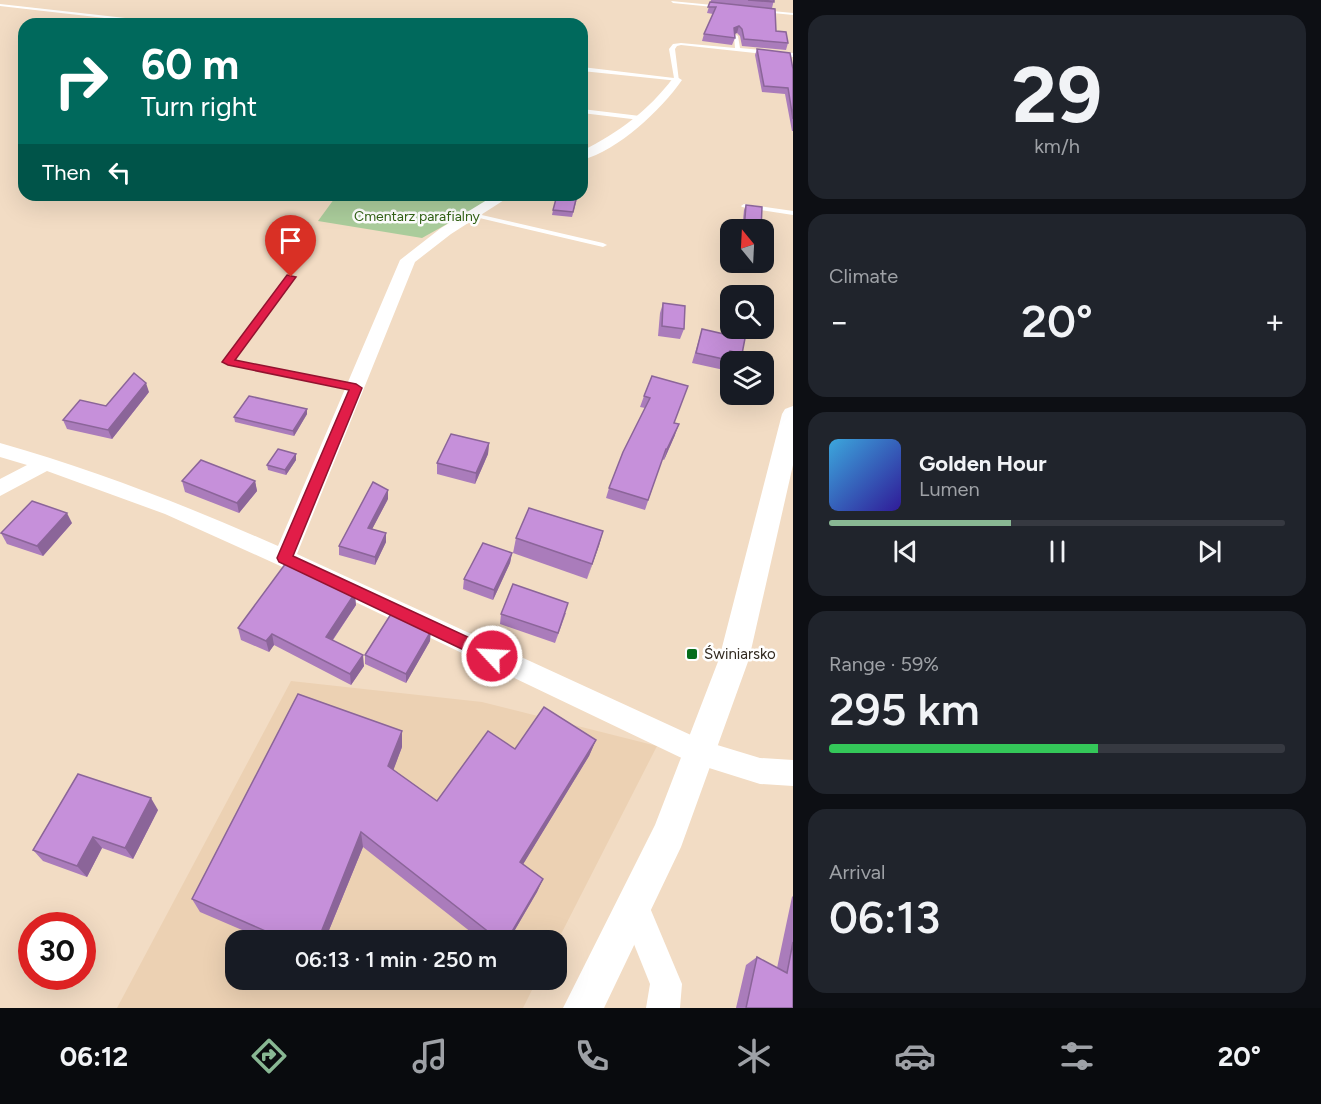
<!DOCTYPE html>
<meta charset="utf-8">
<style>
:root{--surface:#171b24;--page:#20242c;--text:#f1f3f6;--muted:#9ea1a6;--line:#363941;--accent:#88b793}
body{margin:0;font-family:Figtree,sans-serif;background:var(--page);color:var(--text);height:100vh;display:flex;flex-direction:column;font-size:22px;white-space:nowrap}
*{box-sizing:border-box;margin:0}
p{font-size:20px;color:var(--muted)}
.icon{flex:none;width:33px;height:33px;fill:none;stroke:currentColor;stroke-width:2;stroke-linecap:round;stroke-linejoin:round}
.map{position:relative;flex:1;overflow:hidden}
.drawer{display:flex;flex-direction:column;gap:15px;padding:15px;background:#0d0f14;width:528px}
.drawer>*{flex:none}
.hud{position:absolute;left:18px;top:18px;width:570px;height:183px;border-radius:18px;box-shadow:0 6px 24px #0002;background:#00695c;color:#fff;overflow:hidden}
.needle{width:39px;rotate:342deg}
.buttons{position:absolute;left:720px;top:219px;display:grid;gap:12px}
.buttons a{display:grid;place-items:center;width:54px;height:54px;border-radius:12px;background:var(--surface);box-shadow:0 6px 24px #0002;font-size:30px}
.speed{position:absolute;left:18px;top:912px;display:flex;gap:12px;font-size:30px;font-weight:700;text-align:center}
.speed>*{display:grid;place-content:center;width:78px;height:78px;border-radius:50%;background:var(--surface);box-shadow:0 6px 24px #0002;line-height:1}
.speed .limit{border:9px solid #d22;background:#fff;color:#111}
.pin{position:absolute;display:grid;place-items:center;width:51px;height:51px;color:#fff;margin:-62px -26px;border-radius:50% 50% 50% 0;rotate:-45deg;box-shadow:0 0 6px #0007}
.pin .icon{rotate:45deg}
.me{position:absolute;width:66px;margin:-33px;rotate:295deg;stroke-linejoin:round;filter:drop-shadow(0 0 4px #0008)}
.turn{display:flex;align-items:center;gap:21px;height:126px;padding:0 24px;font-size:27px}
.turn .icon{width:78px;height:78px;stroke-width:2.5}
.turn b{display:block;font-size:42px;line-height:51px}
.then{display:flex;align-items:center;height:57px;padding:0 24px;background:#0003;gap:12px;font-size:22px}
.big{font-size:45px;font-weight:600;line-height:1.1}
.drawer .widget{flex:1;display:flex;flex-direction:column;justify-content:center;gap:9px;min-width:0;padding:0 21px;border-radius:18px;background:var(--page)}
.drawer .dial{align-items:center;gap:0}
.dial b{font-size:78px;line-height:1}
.song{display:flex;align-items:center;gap:18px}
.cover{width:72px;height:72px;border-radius:9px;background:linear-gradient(135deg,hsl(200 70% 55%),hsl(250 70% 35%))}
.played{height:6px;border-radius:3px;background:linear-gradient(90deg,var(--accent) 40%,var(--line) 40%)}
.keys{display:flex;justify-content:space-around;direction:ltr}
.heat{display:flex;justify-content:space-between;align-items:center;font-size:33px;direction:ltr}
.charge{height:9px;border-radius:4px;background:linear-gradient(90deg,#34c759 59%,var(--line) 0)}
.trip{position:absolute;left:225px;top:930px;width:342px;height:60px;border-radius:18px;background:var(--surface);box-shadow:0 6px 24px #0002;font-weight:600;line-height:60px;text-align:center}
.menu{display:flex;height:96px;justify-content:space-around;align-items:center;background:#090b0e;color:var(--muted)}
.menu .icon{width:42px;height:42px}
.menu .selected{color:var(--accent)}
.menu b{font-size:27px;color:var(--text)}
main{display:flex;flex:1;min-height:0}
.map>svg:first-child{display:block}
.built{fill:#ecd1b3}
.green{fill:#aacc9b}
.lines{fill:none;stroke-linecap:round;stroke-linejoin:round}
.service{fill:#fff;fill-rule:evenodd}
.minor{fill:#fff;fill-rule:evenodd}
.tertiary{fill:#fff;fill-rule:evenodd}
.wall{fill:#aa7cbb}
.shaded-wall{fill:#8b6599}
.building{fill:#c690da;stroke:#8b6599;stroke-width:1.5}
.route{fill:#e11d48;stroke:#92132f;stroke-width:1.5}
.poi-dot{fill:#076d1b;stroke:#fff;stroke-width:2}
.labels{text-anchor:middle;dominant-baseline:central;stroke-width:5;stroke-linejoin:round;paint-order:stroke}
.far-park-label{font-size:14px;fill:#326315;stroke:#fff}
.poi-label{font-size:15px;fill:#322a20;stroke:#fff;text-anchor:start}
</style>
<main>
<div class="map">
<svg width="793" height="1008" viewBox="0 0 793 1008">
<rect width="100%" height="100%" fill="#f2dcc4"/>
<polygon class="built" points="291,681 482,702 657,746 557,942 236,940 236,980 537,980 523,1008 117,1008"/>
<polygon class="green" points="337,195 499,195 422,238 318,221"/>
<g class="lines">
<g class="service">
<polygon points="671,1 723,6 725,7 723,8 673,3"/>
<polygon points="0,4 170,23 172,24 157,24 0,6"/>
<polygon points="761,10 793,13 793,15 763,12"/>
<polygon points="736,35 738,36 740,48 793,53 793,57 681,45 677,46 675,49 679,81 582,71 582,67 674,78 669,49 673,44 681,43 735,48 734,36"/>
<polygon points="582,109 640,116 643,118 640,120 582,113"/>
<polygon points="744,204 793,211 793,215 742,207 741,206"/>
<polygon points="473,213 603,243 607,245 603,247 471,216 469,215"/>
<polygon points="287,275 293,275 294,277 234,360 356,385 359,386 361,388 359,390 356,391 228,365 224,362"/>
</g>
<g class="minor">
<path d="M677 77 682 80C661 110 619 150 582 160V151C618 133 649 110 673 78Z"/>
<path d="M495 195H512L451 234 415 262 297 554 704 741 760 758 793 760V786L760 784 690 762 276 564 165 514 47 471 0 496V479L27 465 0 457V443C96 470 187 506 278 546L400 260 441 228Z"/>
<polygon points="634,892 645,896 682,984 680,1008 646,1008 650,984 619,907 623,896"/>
</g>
<polygon class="tertiary" points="793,406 793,465 749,659 681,847 604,1008 563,1008 655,825 719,659 782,414 785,409"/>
</g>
<g class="wall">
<polygon points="711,0 774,0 772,8 776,31 788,43 786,50 742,46 740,36 737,33 734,34 735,38 732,45 702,41 704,34 713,14 707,13"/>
<polygon points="757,49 793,69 793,131 792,131 785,94 762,92 755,55"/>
<polygon points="578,195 572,217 552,215 553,210"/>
<polygon points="746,205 761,230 742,230 744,210"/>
<polygon points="663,303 684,329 680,339 658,336 660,313"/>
<polygon points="729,309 742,354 739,362 730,362 730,363 727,362 724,370 692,363 702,329 722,334 725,319"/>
<polygon points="652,376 675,423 675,435 664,460 662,459 645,510 606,498 609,488 645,408 640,407 644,396"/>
<polygon points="149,392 112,439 67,429 63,420"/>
<polygon points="307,409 307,414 294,436 235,422 234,417"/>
<polygon points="489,443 488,454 475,484 437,474 437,463"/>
<polygon points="296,454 296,460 286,475 268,470 267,465"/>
<polygon points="182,481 255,481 257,491 239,513 185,492"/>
<polygon points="388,499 372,529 386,533 386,542 375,565 339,555 339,546"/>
<polygon points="72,523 43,556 7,544 1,533"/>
<polygon points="603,531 587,579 513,553 516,538"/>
<polygon points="512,553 510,563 493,600 463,589 464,579"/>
<polygon points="356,605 333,640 364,666 351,685 274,645 269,652 241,640 238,628"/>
<polygon points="566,613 555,643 500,624 501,614"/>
<polygon points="430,641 406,683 365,664 365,655"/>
<polygon points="596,740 589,756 523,864 543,879 537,892 509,940 481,940 363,847 325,940 265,940 200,912 192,899 402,747 393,770 437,801 515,749"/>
<polygon points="158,810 133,859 102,848 87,877 43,861 33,850"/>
<polygon points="793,896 793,1008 736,1008 746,965 757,957 777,968 792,897"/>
</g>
<g class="shaded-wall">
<polygon points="739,26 737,33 732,35 734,28"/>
<polygon points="146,383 149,392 112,439 108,430"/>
<polygon points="307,409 307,414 294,436 293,431"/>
<polygon points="679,424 675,435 664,460 667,449"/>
<polygon points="489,443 488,454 475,484 476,473"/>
<polygon points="296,454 296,460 286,475 285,470"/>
<polygon points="255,481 257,491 239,513 237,503"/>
<polygon points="388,490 388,499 368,537 368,528"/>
<polygon points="67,513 72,523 43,556 37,546"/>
<polygon points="603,531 599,546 587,579"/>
<polygon points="386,533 386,542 375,565 375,557"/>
<polygon points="512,553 510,563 493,600 494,590"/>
<polygon points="355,593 356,605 327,648 326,637"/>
<polygon points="431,631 430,641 406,683 406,674"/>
<polygon points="272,634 274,645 269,652 266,641"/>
<polygon points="363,655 364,666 351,685 350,674"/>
<polygon points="402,731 402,747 389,782 388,766"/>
<polygon points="596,740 589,756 516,876 520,862"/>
<polygon points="151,798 158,810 133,859 125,848"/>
<polygon points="361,832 363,847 325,940 318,940"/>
<polygon points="93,837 102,848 87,877 77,866"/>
<polygon points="543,879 537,892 509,940 507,940"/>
</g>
<g class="building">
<polygon points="748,0 774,0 774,2"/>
<polygon points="710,2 775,9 776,31 786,32 788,43 744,39 742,29 739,26 734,28 735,38 704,34 716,7 708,7"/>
<polygon points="757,49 790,53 793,69 793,119 788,88 764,86"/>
<polygon points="582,164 585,165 582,178"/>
<polygon points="557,195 577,195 573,212 553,210"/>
<polygon points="746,205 762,207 761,230 744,230"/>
<polygon points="663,303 685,306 684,329 662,326"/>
<polygon points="729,309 730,309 730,328 747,328 742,354 730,351 728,360 696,353 702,329 724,334"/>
<polygon points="134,373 146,383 108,430 63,420 80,400 106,406"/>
<polygon points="652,376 688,386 674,423 679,424 667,449 666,449 648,500 609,488 623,452 650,398 644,396"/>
<polygon points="249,396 307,409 293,431 234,417"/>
<polygon points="451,434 489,443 476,473 437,463"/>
<polygon points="278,449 296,454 285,470 267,465"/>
<polygon points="201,460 255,481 237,503 182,481"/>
<polygon points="373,482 388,490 368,528 386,533 375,557 339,546"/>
<polygon points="32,501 67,513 37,546 1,533"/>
<polygon points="529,508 603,531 592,564 516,538"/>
<polygon points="483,543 512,553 494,590 464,579"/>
<polygon points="286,563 355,593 326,637 363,655 350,674 272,634 266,641 238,628"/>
<polygon points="513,584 568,603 558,633 501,614"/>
<polygon points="391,614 431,631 406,674 365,655"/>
<polygon points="298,694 402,731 388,766 437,801 488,731 515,749 544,707 596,740 520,862 543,879 507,940 499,940 361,832 318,940 286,940 192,899"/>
<polygon points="78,774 151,798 125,848 93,837 77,866 33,850"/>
<polygon points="793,942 793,1008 746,1008 757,957 787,973"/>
</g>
<polygon class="route" points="287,275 296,277 235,360 356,384 362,388 293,556 498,651 500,656 498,661 492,663 487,661 279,562 277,558 349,390 228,365 222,362"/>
<rect class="poi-dot" x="686" y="648" width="12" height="12" rx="3"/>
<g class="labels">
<g class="far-park-label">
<text x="417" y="216">Cmentarz parafialny</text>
</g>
<g class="poi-label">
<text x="704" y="654">Świniarsko</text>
</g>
</g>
</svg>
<div class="buttons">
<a><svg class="needle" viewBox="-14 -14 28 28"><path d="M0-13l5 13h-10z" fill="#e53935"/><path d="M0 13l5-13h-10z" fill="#9ea1a6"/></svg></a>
<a><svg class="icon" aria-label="search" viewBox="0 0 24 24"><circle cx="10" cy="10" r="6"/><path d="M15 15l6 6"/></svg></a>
<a><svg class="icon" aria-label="layers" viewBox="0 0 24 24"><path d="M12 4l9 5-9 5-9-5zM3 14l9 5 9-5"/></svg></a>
</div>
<div class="speed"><div class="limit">30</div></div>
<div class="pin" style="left:291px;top:277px;background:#d93025"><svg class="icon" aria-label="arrive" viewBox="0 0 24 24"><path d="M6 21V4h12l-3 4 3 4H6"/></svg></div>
<svg class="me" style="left:492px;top:656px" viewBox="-20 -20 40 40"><circle r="17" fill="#e11d48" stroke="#fff" stroke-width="3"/><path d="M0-11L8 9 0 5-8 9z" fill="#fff"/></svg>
<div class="trip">06:13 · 1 min · 250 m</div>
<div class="hud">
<div class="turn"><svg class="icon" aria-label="right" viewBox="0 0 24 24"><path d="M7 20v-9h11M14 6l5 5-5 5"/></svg><div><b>60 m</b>Turn right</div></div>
<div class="then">Then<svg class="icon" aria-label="left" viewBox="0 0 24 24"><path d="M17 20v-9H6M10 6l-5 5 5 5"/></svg></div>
</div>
</div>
<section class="drawer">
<div class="widget dial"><b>29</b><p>km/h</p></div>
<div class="widget"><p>Climate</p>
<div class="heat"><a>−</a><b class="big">20°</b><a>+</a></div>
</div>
<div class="widget">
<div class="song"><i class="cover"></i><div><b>Golden Hour</b><p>Lumen</p></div></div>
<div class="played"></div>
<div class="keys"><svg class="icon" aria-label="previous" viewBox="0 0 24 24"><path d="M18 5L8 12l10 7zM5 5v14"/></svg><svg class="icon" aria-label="pause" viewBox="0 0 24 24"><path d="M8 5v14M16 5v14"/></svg><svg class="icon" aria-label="next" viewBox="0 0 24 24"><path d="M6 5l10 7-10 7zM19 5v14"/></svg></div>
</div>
<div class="widget"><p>Range · 59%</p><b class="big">295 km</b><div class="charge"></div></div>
<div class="widget"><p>Arrival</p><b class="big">06:13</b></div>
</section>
</main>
<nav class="menu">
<b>06:12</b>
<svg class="icon selected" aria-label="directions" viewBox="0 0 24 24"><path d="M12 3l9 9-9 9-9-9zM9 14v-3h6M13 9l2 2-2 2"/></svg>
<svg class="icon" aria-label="music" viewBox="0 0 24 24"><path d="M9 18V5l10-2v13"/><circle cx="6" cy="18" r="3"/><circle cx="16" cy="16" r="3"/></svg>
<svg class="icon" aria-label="phone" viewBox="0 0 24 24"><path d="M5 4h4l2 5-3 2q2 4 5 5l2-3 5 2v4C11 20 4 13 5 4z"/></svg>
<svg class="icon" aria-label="climate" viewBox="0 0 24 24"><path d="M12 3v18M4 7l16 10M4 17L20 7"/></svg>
<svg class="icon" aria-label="car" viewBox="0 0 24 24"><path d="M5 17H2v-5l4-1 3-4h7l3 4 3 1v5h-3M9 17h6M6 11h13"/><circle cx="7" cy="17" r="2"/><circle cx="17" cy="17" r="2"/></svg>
<svg class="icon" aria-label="filters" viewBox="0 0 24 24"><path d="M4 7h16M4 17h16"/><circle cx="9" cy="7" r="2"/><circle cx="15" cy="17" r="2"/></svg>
<b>20°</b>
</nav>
